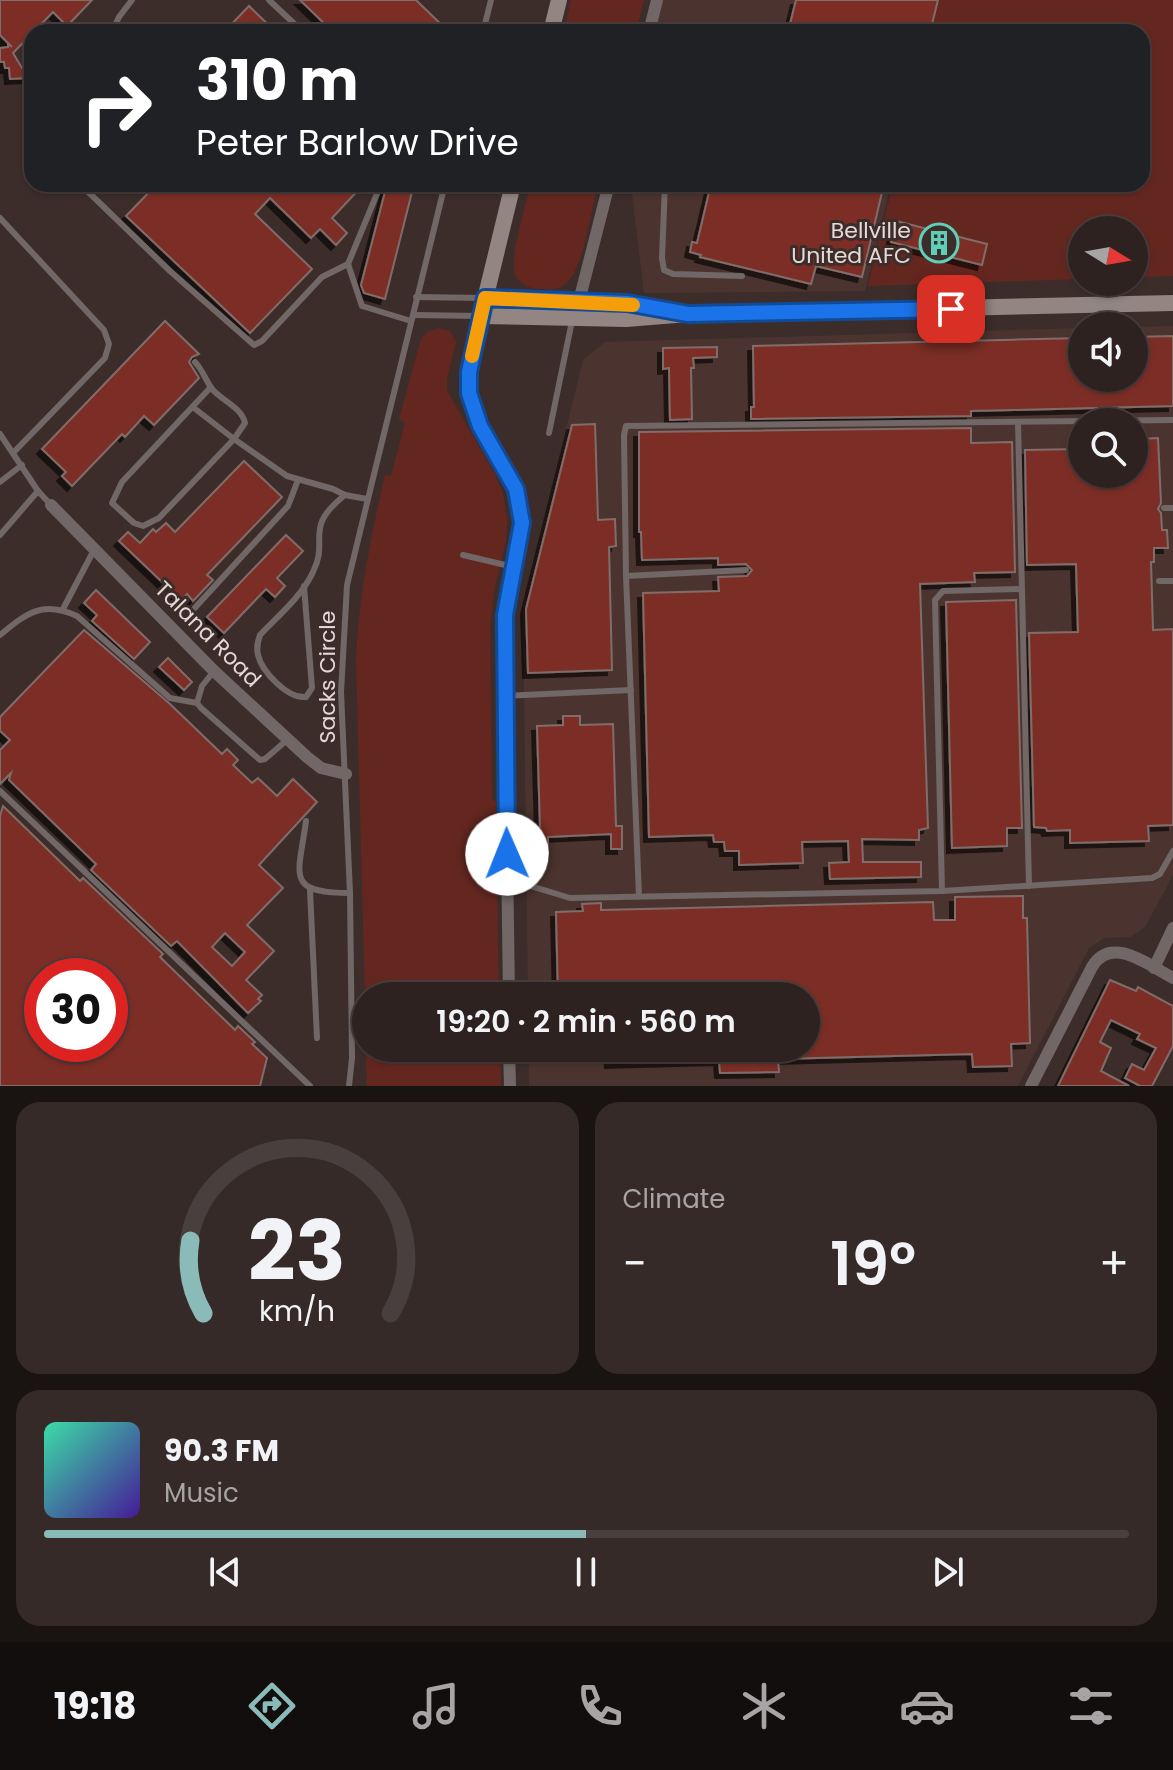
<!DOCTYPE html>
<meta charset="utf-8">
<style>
:root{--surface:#2e2220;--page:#362a29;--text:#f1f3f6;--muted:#a7a4a5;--line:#493f3e;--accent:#8bbbb9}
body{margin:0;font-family:Poppins,sans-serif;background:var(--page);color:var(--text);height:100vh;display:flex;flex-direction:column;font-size:30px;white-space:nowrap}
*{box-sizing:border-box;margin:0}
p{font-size:26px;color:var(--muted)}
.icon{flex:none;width:44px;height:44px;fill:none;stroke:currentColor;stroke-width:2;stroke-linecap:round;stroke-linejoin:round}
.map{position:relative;height:1086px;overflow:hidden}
.drawer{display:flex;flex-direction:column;gap:16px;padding:16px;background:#191312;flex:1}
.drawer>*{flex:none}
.guide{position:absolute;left:24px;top:24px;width:1126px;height:168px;border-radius:24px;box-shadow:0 2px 6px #0004,0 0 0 2px var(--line);background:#202124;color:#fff;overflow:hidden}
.needle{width:52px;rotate:101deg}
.fabs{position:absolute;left:1068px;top:216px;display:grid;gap:16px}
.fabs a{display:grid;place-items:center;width:80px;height:80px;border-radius:50%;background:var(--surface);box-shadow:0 2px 6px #0004,0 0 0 2px var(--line);font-size:40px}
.speed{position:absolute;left:24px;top:958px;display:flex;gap:16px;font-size:40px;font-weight:700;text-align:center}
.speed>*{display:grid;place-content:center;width:104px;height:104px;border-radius:50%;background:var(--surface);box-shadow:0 2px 6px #0004,0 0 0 2px var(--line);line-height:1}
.speed .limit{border:12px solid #d22;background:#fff;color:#111}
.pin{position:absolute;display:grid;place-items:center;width:68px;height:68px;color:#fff;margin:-34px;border-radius:16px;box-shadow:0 4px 12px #0006}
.me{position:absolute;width:88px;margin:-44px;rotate:359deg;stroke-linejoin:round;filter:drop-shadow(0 0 6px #0008)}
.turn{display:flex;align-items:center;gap:28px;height:168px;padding:0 40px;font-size:36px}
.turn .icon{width:104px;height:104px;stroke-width:2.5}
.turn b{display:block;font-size:56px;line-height:68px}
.big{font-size:60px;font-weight:600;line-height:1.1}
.drawer .widget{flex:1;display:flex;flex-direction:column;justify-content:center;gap:12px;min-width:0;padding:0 28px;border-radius:24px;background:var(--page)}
.drawer .dial{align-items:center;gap:0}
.dial svg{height:208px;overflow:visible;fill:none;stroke:var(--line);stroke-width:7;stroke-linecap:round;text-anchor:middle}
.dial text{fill:var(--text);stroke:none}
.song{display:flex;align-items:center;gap:24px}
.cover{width:96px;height:96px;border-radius:12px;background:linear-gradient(135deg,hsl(160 70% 55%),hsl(260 70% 35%))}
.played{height:8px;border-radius:4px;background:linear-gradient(90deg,var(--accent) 50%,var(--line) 50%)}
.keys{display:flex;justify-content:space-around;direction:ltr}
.heat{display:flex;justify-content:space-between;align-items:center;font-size:44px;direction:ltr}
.drawer .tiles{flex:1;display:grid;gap:16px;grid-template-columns:1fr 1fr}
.widget:last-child{grid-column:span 2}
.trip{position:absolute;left:352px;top:982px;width:468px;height:80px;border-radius:40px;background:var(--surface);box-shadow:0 2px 6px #0004,0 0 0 2px var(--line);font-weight:600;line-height:80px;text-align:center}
.tab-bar{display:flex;height:128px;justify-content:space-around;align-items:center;background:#120e0d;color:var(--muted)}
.tab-bar .icon{width:56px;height:56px}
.tab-bar .on{color:var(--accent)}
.tab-bar b{font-size:36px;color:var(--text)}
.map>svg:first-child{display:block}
.built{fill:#4b3430;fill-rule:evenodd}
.green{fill:#642720}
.building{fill:#7c2d25;stroke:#806d6a;stroke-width:2;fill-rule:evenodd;filter:url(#shadow)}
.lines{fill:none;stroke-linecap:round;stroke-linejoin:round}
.lane{stroke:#706766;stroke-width:6}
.street{stroke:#706766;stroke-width:12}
.secondary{stroke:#928582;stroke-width:16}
.route-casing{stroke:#114b97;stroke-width:20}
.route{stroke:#1a73e8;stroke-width:14}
.slow{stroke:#f59e0b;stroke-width:14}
.labels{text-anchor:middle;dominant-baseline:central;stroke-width:6;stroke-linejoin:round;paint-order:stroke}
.poi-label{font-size:22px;fill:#e4d9d7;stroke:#3d2d2a;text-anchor:end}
.street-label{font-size:22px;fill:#e4d9d7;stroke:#3d2d2a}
</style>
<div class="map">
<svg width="1173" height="1086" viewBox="0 0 1173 1086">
<defs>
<filter id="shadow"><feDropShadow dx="-5" dy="5" stdDeviation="0" flood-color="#0009"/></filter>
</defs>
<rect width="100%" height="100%" fill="#3d2d2a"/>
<g class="built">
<polygon points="660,0 937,0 929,32 652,32"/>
<polygon points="631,184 891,184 865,291 644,293"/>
<path d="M1173 326V875L1145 927 1130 937 1104 938 1089 948 1018 1086H529L528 1048H806V996H528L523 605 583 360 605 342 1082 328V378H1134V327ZM1082 422H1134V474H1082Z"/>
</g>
<g class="green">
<polygon points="571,0 644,0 636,32 564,32"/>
<polygon points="938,0 1173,0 1173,276 1134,277 1134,230 1082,230 1082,279 868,286 893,184 1142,184 1142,32 930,32"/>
<path d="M531 184H598C592 208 584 261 570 279 563 289 553 290 542 289 530 289 516 284 514 270 512 250 526 204 531 184Z"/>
<path d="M439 328 450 331 456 342 447 379V391L496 476 503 494 507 518 506 541 495 586 490 624 492 798 496 802 499 996H366V1038L356 658C359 595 371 536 385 475L391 476 405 422 399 419 421 339 427 332Z"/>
<polygon points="366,1048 500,1048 501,1086 367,1086"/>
</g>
<g class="building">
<polygon points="0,0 92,0 67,26 53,12 13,53 28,78 10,79 9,68 5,68 4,62 0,62 0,48 8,47 8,44 12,47 0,35"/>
<polygon points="300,0 416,0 449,32 333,32"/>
<polygon points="796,0 938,0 930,32 788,32"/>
<polygon points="249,6 276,32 224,32"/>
<polygon points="157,184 364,184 332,218 347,233 336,245 320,229 311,238 270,198 255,214 312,269 250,333 126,216"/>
<polygon points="387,184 414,184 385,299 364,293 361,285"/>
<polygon points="711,184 884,184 862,277 816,266 811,284 700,257 701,255 690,252 692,242 697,243"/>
<polygon points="896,221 987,244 982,265 891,242"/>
<polygon points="165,321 199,354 192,357 189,362 199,378 154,425 144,416 125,437 122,434 72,486 62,476 66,472 42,449"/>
<polygon points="1173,336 1173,406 971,411 971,416 751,419 751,407 754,407 753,346 1082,338 1082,378 1134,378 1134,337"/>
<polygon points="717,347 717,357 693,358 694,368 691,368 692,419 670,420 669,368 663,369 663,348"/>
<polygon points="595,424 598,520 615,519 616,546 609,547 612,670 528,673 526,609 572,425"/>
<polygon points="971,428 971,443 1012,442 1015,572 974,573 975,582 920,584 928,828 919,830 919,840 862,839 863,862 921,862 921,877 830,879 829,863 849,862 848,841 802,842 803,863 739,865 739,851 725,851 724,842 714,842 713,835 649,837 643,593 719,591 718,577 747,576 752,570 746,564 718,565 718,558 642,560 641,532 639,532 639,432"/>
<polygon points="1158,438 1161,503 1158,509 1161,513 1162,530 1167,530 1168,548 1154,548 1154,562 1151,562 1153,630 1173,629 1173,825 1148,826 1149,841 1070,843 1070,830 1047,831 1046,828 1034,827 1029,633 1078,632 1076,564 1027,565 1025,450 1082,449 1082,474 1134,474 1134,460 1141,459 1141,439"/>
<polygon points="244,461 282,497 207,575 213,580 193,601 187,594 181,600 119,541 128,532 140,543 153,529 156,532 166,523 175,532"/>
<polygon points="286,535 303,551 277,578 285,586 275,597 266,589 224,633 207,617"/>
<polygon points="96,590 150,642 134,659 92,621 97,615 84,603"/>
<polygon points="1016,600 1022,828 1007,828 1007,846 952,848 946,602"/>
<path d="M84 630 170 704 222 754 227 749 238 760 233 765 252 783 258 778 277 796 293 779 317 802 259 865 283 888 247 925 274 951 246 980 262 995 258 999 261 1001 248 1013 177 941 171 946 91 870 96 864 9 780 11 773 0 784V750L10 740 0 731V717ZM225 933 245 952 232 966 212 947Z"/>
<polygon points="168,658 192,682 184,690 159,667"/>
<polygon points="563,716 580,716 580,725 613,724 616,826 622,826 622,849 611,849 611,834 548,837 548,853 534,853 534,846 531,846 531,827 540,827 537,726 563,725"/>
<path d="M3 806 80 881 83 878 163 954 160 957 235 1030 238 1026 255 1042 252 1044 267 1058 260 1086H0V816ZM42 976H110V1044H42Z"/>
<polygon points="1023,896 1023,918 1027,918 1030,1043 1011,1044 1012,1066 973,1067 972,1054 778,1059 779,1072 720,1073 719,1060 610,1063 609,1048 806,1048 806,996 558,996 556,912 583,911 582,904 601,903 601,910 933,902 934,920 955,920 955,897"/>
<polygon points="1110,980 1136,991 1138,987 1173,1006 1173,1046 1152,1086 1140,1086 1125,1078 1132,1064 1144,1070 1156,1048 1137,1039 1140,1034 1111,1020 1100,1042 1111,1048 1101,1071 1129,1086 1058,1086"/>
</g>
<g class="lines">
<g class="lane">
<polyline points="269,0 303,32"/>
<polyline points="112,32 119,17 132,0"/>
<polyline points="483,32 491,0"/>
<polyline points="80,184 170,271 254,345 262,341 322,277 348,264"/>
<polyline points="381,184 348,264 362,306 411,321"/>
<polyline points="665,184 662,258 664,270 673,274 742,276"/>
<polyline points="0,218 104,330 109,344 105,358 14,452"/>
<polyline points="416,297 484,298"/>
<polyline points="413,315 481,316"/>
<polyline points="210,388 122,482 112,503 134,523 143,526 159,518 234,439 287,476 333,489 345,495 367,499"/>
<path d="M194 408 234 439 245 423C242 408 223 401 213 390 206 382 203 370 195 362"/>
<polyline points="1018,422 1029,886"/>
<polyline points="549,433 572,321"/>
<polyline points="0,434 38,491 51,505"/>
<polyline points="0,482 22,465"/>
<polyline points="1164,508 1173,508"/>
<polyline points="0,535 38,491"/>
<polyline points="463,555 514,567"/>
<polyline points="626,576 746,570"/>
<polyline points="1159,581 1173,581"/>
<path d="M304 586 312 688 306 697C288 699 262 672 258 655 256 647 258 641 260 635 278 616 302 596 313 572 330 539 302 529 345 495"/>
<polyline points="63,609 95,548"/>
<polyline points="192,611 288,506 298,480"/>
<path d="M0 635C27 613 42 600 77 616L170 698 197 703"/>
<polyline points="214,671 202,686 197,703 201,708 260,760 265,759 287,740"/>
<polyline points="505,696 631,690"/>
<polyline points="0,791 310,1086"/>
<path d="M306 821C299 875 284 893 350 893"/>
<polyline points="508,879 570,898 942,891 1152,878 1160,874 1173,851"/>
<polyline points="310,890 317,1038"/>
<polyline points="942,891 935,600 943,591 1022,589"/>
<polyline points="639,896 626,576 624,435 626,426 1173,420"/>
<polyline points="349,1086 352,1058 350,893 341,692 347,585 445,184"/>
</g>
<g class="street">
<polyline points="649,32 657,0"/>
<polyline points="579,301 609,184"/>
<polyline points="481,316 469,372 469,393 480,426 513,481 521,512 521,535 508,595 504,640 509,996"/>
<polyline points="51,505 214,671 307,757 321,768 346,774"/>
<polyline points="1154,968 1173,928"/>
<polyline points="509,1048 510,1086"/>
<path d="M1031 1086 1092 967C1111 934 1150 966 1173 978"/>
</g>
<g class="secondary">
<polyline points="551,32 559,0"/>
<polyline points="513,184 481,316 626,319 688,314 1173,303"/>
<polyline points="485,298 627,303 662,310"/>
</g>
</g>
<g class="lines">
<g class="route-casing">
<polyline id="route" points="507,854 505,615 522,523 516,489 480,426 469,393 469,372 485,298 627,303 688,314 951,309"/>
</g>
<use href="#route" class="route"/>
<polyline class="slow" points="472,356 485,298 633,305"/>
</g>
<defs>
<g id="building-ring" transform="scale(2)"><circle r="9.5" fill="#3d2d2a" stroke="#5dceb8" stroke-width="1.5"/><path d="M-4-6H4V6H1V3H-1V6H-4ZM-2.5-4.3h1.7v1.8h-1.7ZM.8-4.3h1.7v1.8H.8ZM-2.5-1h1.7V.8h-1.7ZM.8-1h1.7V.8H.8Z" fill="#5dceb8"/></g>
</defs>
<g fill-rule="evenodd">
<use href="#building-ring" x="939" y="243"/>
</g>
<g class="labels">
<g class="poi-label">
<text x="911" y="230">Bellville<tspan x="911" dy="25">United AFC</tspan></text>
</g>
<g class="street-label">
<text transform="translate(208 634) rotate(45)">Talana Road</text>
<text transform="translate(327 677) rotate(-90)">Sacks Circle</text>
</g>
</g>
</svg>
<div class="fabs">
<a><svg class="needle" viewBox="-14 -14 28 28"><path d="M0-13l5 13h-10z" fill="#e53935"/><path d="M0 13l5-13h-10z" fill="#a7a4a5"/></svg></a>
<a><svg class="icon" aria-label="sound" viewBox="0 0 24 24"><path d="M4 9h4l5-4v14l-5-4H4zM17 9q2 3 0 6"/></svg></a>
<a><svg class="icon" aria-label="search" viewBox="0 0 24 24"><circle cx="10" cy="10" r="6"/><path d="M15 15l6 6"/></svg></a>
</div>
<div class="speed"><div class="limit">30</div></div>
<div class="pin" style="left:951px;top:309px;background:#d93025"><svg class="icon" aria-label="arrive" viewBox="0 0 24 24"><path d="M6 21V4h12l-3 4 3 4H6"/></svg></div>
<svg class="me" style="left:507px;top:854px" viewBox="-20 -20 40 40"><circle r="19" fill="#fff"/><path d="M0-13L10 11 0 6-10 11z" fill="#1a73e8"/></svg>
<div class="trip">19:20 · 2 min · 560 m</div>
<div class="guide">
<div class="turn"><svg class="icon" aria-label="right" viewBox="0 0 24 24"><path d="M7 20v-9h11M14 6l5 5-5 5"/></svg><div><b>310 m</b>Peter Barlow Drive</div></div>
</div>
</div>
<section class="drawer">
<div class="tiles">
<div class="widget dial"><svg viewBox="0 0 100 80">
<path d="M14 69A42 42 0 1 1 86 69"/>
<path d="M14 69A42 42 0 0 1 9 41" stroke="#8bbbb9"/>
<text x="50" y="56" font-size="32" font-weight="700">23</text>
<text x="50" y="72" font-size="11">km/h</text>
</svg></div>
<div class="widget"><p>Climate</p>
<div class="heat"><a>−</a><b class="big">19°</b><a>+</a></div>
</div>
<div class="widget">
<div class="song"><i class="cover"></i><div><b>90.3 FM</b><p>Music</p></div></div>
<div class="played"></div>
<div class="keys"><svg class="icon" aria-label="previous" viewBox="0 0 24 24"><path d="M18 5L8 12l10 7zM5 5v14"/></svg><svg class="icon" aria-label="pause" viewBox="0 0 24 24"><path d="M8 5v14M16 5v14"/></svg><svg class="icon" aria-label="next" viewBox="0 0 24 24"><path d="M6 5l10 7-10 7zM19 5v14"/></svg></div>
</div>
</div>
</section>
<nav class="tab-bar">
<b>19:18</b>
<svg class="icon on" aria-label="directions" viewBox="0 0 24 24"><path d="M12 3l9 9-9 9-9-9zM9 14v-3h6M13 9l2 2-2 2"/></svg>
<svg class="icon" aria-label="music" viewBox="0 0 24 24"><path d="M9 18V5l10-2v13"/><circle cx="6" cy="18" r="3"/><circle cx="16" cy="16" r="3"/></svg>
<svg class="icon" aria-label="phone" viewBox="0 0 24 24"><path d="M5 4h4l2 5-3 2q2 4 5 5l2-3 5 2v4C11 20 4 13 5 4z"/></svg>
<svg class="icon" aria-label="climate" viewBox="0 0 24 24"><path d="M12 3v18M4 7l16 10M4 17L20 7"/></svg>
<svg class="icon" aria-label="car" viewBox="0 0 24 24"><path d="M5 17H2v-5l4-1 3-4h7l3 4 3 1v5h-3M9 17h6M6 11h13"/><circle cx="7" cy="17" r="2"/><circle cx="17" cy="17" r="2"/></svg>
<svg class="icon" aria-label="filters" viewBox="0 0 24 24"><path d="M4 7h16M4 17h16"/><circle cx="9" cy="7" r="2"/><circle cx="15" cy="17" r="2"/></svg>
</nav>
